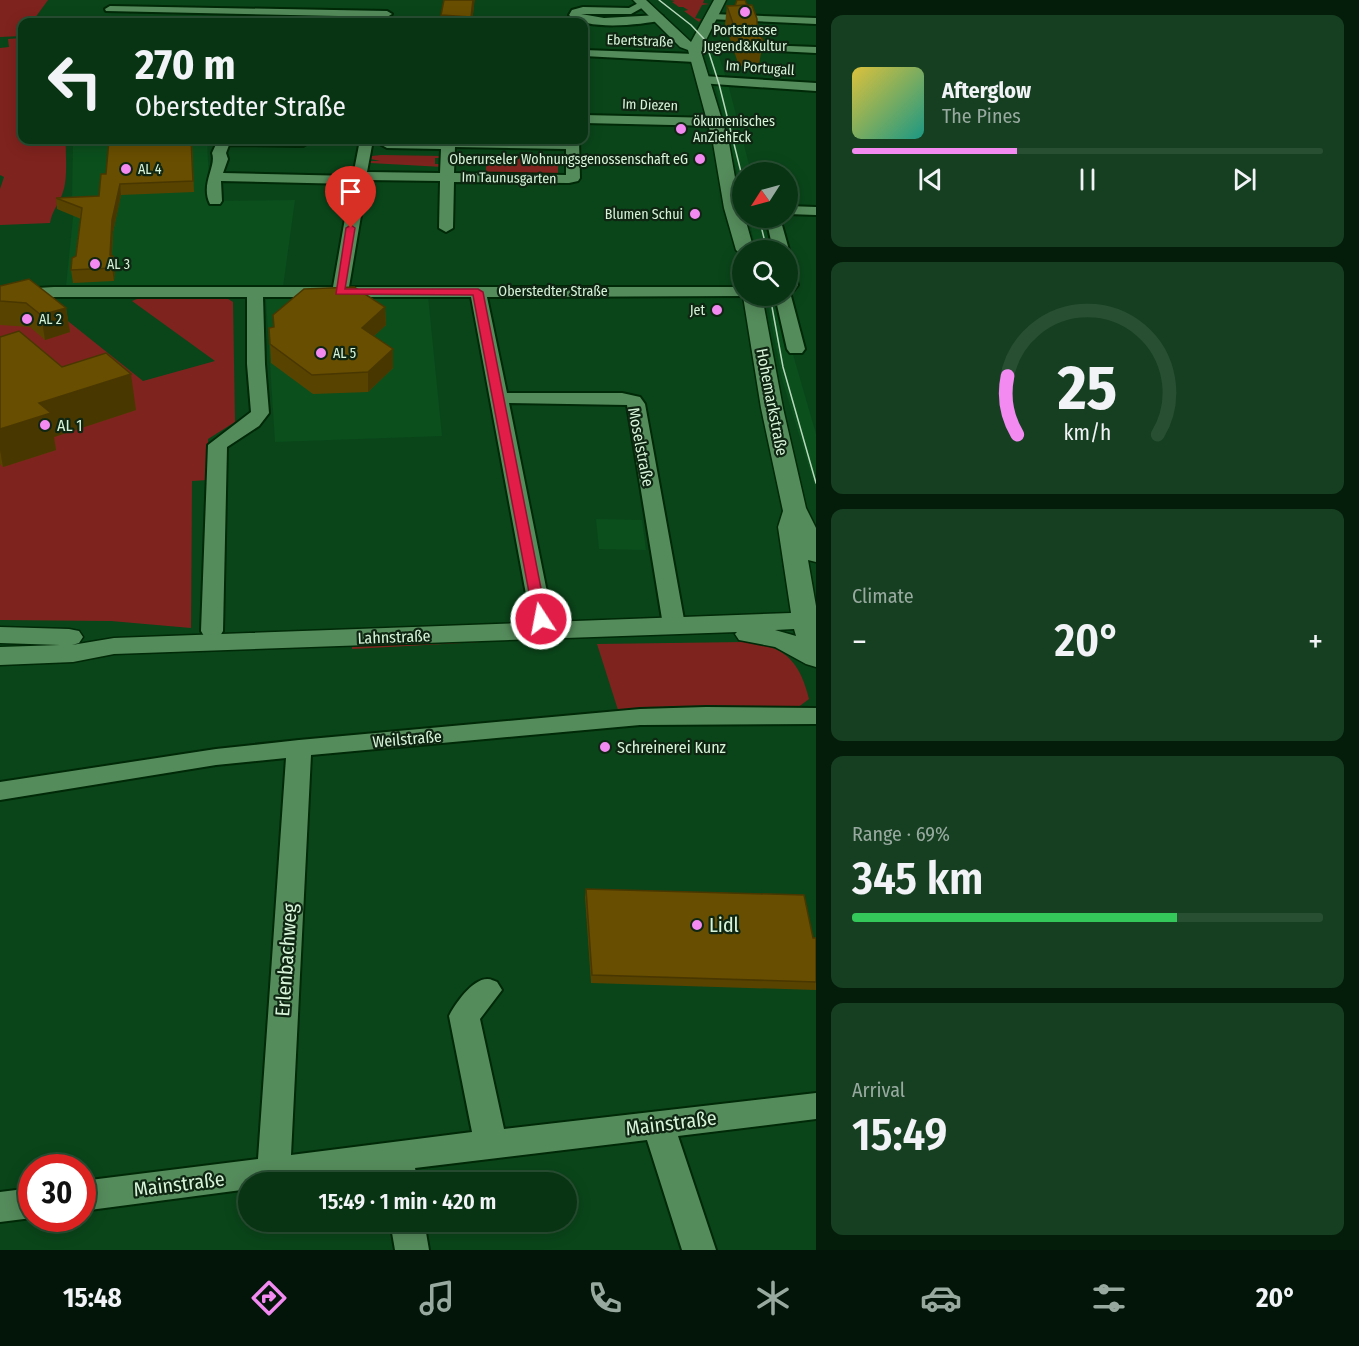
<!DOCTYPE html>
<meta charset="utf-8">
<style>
:root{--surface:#083413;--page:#163f21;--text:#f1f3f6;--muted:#98aaa0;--line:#294f33;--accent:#f28af2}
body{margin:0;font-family:"Fira Sans Condensed",sans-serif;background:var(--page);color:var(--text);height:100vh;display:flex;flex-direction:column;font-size:22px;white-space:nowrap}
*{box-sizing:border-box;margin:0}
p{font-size:20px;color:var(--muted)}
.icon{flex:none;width:33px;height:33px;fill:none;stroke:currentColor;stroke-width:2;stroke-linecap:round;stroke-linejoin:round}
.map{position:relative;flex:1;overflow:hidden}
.details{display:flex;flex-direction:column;gap:15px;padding:15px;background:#041d0a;width:543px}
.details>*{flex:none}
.hud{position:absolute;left:18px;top:18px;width:570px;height:126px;border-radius:12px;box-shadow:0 3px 15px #0003,0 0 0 2px var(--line);background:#083413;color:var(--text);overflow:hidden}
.needle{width:39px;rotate:234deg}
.buttons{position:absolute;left:732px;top:162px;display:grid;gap:12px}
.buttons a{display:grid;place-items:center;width:66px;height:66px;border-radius:50%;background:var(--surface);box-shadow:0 3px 15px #0003,0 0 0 2px var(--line);font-size:30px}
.speed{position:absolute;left:18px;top:1154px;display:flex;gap:12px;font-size:30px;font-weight:700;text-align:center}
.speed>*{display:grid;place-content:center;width:78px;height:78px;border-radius:50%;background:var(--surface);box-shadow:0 3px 15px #0003,0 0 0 2px var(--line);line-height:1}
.speed .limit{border:9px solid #d22;background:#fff;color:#111}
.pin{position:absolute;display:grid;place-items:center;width:51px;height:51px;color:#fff;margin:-62px -26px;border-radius:50% 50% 50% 0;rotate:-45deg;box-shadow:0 0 6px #0007}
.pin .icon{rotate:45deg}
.me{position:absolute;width:66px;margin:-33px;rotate:349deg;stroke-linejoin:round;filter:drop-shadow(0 0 4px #0008)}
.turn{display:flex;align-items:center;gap:21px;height:126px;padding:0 18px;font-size:27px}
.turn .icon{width:78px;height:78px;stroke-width:2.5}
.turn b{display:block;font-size:42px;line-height:51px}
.big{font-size:45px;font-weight:600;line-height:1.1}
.details .widget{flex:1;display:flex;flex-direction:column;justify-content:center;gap:9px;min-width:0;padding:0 21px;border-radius:12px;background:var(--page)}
.details .dial{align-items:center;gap:0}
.dial svg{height:156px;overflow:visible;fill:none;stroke:var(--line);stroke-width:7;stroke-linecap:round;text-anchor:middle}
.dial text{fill:var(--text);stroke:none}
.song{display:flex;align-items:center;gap:18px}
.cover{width:72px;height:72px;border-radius:9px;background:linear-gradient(135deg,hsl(50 70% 55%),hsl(170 70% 35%))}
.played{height:6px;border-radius:3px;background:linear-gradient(90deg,var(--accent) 35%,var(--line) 35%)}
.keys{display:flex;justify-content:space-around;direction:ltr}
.heat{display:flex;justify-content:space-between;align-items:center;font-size:33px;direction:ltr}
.charge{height:9px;border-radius:4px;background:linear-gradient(90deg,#34c759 69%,var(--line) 0)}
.trip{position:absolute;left:238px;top:1172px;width:339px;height:60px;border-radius:30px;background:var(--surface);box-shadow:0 3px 15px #0003,0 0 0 2px var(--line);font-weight:600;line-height:60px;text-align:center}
.menu{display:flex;height:96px;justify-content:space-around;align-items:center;background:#031508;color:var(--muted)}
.menu .icon{width:42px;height:42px}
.menu .on{color:var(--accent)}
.menu b{font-size:27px;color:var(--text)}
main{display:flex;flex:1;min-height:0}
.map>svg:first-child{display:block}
.built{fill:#0b4f1d}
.green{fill:#7f231e}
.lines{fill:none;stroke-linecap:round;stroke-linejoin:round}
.minor-casing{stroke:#002907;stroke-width:4}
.tertiary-casing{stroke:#002907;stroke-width:3}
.minor{fill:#558c5c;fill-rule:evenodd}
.tertiary{fill:#558c5c;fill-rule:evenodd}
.tram{stroke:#b7d9bb;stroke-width:1.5}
.wall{fill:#594300}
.shaded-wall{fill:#493700}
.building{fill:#684e00;stroke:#493700;stroke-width:1.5}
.route{fill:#e11d48;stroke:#92132f;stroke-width:1.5}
.poi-dot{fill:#f28af2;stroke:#0f2612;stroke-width:2}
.labels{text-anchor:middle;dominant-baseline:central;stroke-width:4.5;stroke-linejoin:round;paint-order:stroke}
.far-poi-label{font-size:14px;fill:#d7f4d9;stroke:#0f2612;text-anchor:start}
.far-street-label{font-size:14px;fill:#d7f4d9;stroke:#0f2612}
.street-label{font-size:16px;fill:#d7f4d9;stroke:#0f2612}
.poi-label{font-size:16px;fill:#d7f4d9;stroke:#0f2612;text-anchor:start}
.near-poi-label{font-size:20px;fill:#d7f4d9;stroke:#0f2612;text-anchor:start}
.near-street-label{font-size:20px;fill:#d7f4d9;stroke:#0f2612}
</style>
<main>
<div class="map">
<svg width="816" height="1250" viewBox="0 0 816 1250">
<rect width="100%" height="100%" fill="#0a4519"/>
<g class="built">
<polygon points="713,38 728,84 751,172 742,172 742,192 706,47"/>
<polygon points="73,140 207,140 210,201 295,200 283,287 66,287 74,208 72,200"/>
<polygon points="749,218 763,218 772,250 756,250"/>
<polygon points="428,296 442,436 275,442 266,300 274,297"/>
<polygon points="766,296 781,296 792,351 816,434 816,490 782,379"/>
<polygon points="596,519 642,520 646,550 599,549"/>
</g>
<g class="green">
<polygon points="0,0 48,0 32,22 22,22 22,36 0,37"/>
<polygon points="670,0 704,0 703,3 709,4 702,5 695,18 701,19 699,22 684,11 688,10 683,7 679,7 672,2 675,1"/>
<path d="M22 38V140H66C65 156 69 181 61 197 57 206 52 212 50 223L0 225V189L4 177 0 175V48L9 47 8 39Z"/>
<polygon points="381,155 444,156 443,158 435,158 435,164 443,164 443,167 370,163 371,161 380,161 371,159 372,156"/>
<polygon points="486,156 561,157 561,162 558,162 558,176 486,174"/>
<polygon points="225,297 233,302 235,422 208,439 208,480 192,481 191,628 111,621 0,620 0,302 39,298 143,381 215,361 132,301 139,298"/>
<polygon points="496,640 499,641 352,649 352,646"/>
<path d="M745 642C785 645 800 662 809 699L797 708 678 706 618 710 597 644Z"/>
</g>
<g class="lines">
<g class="minor-casing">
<g id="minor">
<path d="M644 0 648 3 647 5 631 14H581L604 18 659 15 663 16V20C640 25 586 31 569 15L572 10 583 7 629 8Z"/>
<polygon points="110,6 387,11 392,14 387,17 106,11 105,9"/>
<polygon points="712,14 816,18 816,24 708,19 707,17"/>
<polygon points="763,45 816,47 816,53 759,50 757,48"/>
<polygon points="584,50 695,54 701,58 695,62 584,56"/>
<polygon points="703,76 816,83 816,91 699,83 697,80"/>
<polygon points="584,115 716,118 722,122 716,126 584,123"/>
<path d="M218 140H308L310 142 303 146 229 145 226 153 228 159 223 173 353 176 360 140H373L367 172 440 173 441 149 387 148 380 144 387 140H579L580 178 578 181 569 183 454 182 453 228 446 232 439 228 440 181 367 180 349 287H742V296H747L487 297 507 393H622L640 397 645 404 685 625 682 630 674 632 666 630 663 625 627 405 509 403 555 632 552 637 544 639 536 637 533 632 471 297H263L265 364 269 413 259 426 227 447 223 631 220 636 212 638 204 636 201 631 208 445 251 412 247 364V297H54L0 300V290L54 287H333L351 184 221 181 222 201 220 204H210C200 184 217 166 212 153ZM455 147 566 149V175L454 173Z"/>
<polygon points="788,206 816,207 816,215 788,214"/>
<polygon points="766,218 780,218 789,250 788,252 773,250"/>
<polygon points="788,271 794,273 798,285 794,290 788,292"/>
<polygon points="788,292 791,296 805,349 802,353 790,353 787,349 775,296 788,296"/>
<path d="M706 707 816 708V724L640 725 311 755 291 1155 472 1132 449 1016C455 1004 473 978 488 979 491 979 494 981 497 982L502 990 480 1019 504 1129 816 1093V1119L678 1136 716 1250H682L647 1140 415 1168 418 1182H384L383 1172 305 1182H249V1189L82 1211V1181L258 1159 286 758 216 765 0 800V782L216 749 299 740 640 709Z"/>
<polygon points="32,1188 32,1218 0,1222 0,1192"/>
<polygon points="390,1221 424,1221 429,1250 395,1250"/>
</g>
</g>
<g class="tertiary-casing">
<g id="tertiary">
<polygon points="633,0 646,0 691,42 714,0 726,0 702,48 702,55 729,143 742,218 745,218 754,250 742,250 742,255 736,250 724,208 713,143 688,50 680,47"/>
<path d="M743 296H762L783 408 806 508 816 528V562L808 560 816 606V667L806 664 775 647 739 640 735 634 737 632 114 654 73 662 0 665V647L60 645 0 643V627L69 629 79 631 83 637 79 643 72 645 114 638 791 613 778 527 783 511 761 408ZM794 629 796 636 775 630Z"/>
</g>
</g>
<use href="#minor" class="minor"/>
<use href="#tertiary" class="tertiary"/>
<g class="tram">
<polyline points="659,0 691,25 705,40 719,84 742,176"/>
<polyline points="759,218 767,250"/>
<polyline points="770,296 783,367 816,483"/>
</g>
</g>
<g class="wall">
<polygon points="474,6 472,22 441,22 441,15"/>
<polygon points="727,6 757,29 763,40 759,65 739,66 725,24"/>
<polygon points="192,140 194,192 121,195 113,232 112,256 115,268 114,281 73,283 71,270 76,256 81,219 57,209 56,198 99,196 106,174"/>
<polygon points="0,286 66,308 70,332 45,340 30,327 0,325"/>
<polygon points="385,307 386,325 374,336 393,349 393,368 368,392 313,394 271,363 269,328"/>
<polygon points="0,337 62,367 136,410 54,437 56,450 3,467 0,464"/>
<polygon points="586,889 816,938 816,990 591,983 585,897"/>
</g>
<g class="shaded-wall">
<polygon points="473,0 475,0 474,6 472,22 470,22"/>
<polygon points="120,184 121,195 113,232 111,267 110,255 112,220"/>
<polygon points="113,256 115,268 114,281 112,268"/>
<polygon points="385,307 386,325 362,347 362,328"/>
<polygon points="66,308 70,332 45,340 41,315"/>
<polygon points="393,349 393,368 368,392 368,372"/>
<polygon points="131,374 136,410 54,437 56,450 3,467 0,450 0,429 39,403"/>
</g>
<g class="building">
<polygon points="444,0 473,0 471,17 441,15"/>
<polygon points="737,0 745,0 747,5 735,6"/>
<polygon points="752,5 757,19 757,29 763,40 759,40 762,46 741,47 727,6"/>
<polygon points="109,140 191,140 193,181 120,184 112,220 110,255 113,256 112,268 71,270 72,258 76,256 82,208 56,198 99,196 101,174 106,174"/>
<polygon points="29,279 66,308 41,315 26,303 0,301 0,286"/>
<polygon points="354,287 385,307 362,328 393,349 368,372 312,375 270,344 269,328 274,327 273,315 304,289"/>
<polygon points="19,331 62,367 106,353 131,374 39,403 51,413 0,429 0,337"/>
<polygon points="586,889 804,895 813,938 816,938 816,982 592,975"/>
</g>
<polygon class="route" points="351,225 355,228 345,289 478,289 483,292 547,619 545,622 536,622 534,619 473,295 336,294 346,228"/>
<g class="poi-dot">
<circle cx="745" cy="12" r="6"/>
<circle cx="681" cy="129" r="6"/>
<circle cx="700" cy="159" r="6"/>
<circle cx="126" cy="169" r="6"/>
<circle cx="695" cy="214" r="6"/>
<circle cx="95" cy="264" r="6"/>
<circle cx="717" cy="310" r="6"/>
<circle cx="27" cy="319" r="6"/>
<circle cx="321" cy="353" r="6"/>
<circle cx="45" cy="425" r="6"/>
<circle cx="605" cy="747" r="6"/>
<circle cx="697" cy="925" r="6"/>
</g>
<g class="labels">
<g class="far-poi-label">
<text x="745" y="30" text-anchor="middle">Portstrasse<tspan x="745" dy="16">Jugend&amp;Kultur</tspan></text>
<text x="693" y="121">ökumenisches<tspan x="693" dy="16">AnZiehEck</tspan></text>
<text x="688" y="159" text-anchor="end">Oberurseler Wohnungsgenossenschaft eG</text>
<text x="138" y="169">AL 4</text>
<text x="683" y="214" text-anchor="end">Blumen Schui</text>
<text x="107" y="264">AL 3</text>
<text x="705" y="310" text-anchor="end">Jet</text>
<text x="39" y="319">AL 2</text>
<text x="333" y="353">AL 5</text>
</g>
<g class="far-street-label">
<text transform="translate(640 41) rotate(2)">Ebertstraße</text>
<text transform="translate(760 68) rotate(4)">Im Portugall</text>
<text transform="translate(650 105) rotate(2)">Im Diezen</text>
<text transform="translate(509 178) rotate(1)">Im Taunusgarten</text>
<text x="553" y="291">Oberstedter Straße</text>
</g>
<g class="street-label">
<text transform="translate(772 402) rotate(79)">Hohemarkstraße</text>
<text transform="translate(641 447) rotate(79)">Moselstraße</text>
<text transform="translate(394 637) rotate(-2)">Lahnstraße</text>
<text transform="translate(407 739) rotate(-5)">Weilstraße</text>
</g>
<g class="poi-label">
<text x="57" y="425">AL 1</text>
<text x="617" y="747">Schreinerei Kunz</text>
</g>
<g class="near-poi-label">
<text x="709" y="925">Lidl</text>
</g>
<g class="near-street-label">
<text transform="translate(286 960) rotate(-86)">Erlenbachweg</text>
<text transform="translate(671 1123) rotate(-7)">Mainstraße</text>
<text transform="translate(179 1184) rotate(-7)">Mainstraße</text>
</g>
</g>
</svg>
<div class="buttons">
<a><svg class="needle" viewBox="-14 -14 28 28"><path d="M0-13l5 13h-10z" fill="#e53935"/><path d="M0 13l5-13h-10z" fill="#98aaa0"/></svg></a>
<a><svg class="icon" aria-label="search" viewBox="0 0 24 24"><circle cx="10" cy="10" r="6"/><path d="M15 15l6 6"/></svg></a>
</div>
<div class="speed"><div class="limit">30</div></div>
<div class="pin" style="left:351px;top:228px;background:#d93025"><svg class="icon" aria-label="arrive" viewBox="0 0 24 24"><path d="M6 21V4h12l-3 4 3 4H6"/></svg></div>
<svg class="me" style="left:541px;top:619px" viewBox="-20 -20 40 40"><circle r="17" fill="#e11d48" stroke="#fff" stroke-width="3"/><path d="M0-11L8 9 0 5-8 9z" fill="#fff"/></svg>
<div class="trip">15:49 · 1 min · 420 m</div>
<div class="hud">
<div class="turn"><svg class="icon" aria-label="left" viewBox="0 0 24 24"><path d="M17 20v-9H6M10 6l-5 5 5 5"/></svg><div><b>270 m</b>Oberstedter Straße</div></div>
</div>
</div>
<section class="details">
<div class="widget">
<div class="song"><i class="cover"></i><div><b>Afterglow</b><p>The Pines</p></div></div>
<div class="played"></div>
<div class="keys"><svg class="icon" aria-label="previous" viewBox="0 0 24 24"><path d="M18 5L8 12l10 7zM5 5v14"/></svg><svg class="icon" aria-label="pause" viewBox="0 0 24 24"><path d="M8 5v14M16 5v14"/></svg><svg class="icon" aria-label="next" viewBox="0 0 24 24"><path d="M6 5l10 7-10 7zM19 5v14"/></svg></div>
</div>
<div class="widget dial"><svg viewBox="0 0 100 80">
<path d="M14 69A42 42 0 1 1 86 69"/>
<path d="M14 69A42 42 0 0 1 9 39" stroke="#f28af2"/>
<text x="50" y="56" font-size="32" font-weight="700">25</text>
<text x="50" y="72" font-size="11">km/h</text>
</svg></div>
<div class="widget"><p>Climate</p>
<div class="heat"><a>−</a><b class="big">20°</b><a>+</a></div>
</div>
<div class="widget"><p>Range · 69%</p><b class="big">345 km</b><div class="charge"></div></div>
<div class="widget"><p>Arrival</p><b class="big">15:49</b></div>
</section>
</main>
<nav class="menu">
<b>15:48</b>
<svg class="icon on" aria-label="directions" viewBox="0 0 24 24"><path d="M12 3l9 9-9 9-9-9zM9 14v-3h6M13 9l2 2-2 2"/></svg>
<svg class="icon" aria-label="music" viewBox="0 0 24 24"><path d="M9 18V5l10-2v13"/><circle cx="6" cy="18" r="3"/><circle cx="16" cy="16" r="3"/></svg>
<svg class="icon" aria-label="phone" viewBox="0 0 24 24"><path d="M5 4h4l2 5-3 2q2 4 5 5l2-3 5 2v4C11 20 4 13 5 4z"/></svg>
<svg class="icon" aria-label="climate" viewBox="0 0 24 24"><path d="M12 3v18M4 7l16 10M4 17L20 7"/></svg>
<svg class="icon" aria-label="car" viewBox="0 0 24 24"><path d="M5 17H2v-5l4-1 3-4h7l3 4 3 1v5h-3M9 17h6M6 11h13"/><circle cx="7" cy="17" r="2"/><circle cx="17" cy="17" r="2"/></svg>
<svg class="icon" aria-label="filters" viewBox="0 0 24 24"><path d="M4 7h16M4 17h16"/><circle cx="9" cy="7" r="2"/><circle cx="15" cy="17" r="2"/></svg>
<b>20°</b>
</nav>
